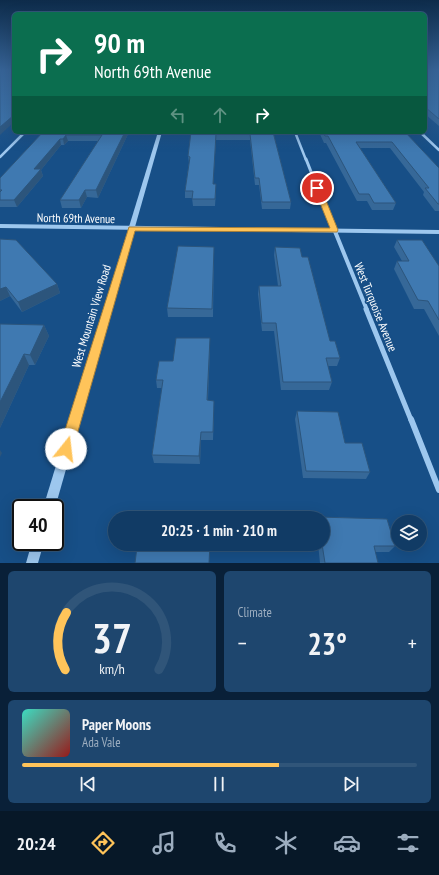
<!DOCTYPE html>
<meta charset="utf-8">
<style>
:root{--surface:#113b65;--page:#1e466e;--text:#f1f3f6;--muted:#9cadbf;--line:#305579;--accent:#ffc45a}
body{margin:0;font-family:"PT Sans Narrow",sans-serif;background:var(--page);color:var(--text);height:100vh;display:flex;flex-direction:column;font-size:15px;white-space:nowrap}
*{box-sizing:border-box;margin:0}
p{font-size:13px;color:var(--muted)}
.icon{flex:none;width:22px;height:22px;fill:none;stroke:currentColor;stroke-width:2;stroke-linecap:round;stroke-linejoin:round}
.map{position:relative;height:563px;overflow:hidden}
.sheet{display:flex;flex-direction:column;gap:8px;padding:8px;background:#092038;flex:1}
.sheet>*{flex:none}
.guide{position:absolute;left:12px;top:12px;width:415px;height:122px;border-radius:6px;box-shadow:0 4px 16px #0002,0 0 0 1px var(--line);background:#0b6e4f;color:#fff;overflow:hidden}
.tools{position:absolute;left:391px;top:515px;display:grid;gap:8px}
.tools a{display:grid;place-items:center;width:36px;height:36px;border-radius:50%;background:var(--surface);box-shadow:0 4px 16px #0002,0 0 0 1px var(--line);font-size:20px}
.speed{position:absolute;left:12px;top:499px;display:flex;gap:8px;font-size:20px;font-weight:700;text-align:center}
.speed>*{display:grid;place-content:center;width:52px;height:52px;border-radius:50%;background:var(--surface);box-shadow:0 4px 16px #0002,0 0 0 1px var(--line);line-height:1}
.speed .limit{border:2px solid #111;border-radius:6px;background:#fff;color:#111}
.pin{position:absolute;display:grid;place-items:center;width:34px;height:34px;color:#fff;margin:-17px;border:2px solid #fff;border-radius:50%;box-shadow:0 1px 4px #0007}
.me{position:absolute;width:44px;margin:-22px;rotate:16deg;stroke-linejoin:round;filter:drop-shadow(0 0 3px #0008)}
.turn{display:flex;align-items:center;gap:14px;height:84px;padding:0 16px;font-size:18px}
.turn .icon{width:52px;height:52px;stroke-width:2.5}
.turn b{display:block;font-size:28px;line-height:34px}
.lanes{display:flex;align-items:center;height:38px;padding:0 16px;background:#0003;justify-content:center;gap:20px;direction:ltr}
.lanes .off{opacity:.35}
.big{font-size:30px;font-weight:800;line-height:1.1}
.sheet .widget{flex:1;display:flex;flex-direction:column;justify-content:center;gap:6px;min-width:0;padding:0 14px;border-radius:6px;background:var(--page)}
.sheet .dial{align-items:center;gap:0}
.dial svg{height:104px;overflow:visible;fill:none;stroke:var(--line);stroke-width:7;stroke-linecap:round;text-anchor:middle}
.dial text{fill:var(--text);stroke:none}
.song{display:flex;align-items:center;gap:12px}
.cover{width:48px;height:48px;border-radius:6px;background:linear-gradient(135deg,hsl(170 70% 55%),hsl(0 70% 35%))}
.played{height:4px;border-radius:2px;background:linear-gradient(90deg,var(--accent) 65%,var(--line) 65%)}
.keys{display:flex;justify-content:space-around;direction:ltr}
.heat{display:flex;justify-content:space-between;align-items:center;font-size:22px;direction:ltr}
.sheet .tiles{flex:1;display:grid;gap:8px;grid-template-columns:1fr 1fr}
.widget:last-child{grid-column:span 2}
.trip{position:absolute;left:108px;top:511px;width:222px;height:40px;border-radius:20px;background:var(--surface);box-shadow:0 4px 16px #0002,0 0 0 1px var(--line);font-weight:800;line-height:40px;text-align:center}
.tab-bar{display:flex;height:64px;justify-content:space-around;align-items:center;background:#071828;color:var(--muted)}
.tab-bar .icon{width:28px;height:28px}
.tab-bar .selected{color:var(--accent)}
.tab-bar b{font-size:18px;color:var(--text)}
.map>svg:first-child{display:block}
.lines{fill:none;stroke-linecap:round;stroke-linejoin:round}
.minor-far4{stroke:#9dc7ee;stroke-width:2.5}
.minor-far3{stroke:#9dc7ee;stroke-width:3}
.minor-far2{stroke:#9dc7ee;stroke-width:4}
.minor-far1{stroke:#9dc7ee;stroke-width:5}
.minor{stroke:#9dc7ee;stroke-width:6}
.tertiary{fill:#9dc7ee;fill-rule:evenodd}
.wall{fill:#366898}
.shaded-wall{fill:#2c557c}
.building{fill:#3f79b1;stroke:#2c557c}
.route{fill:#ffc45a;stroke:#a67f3a}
.labels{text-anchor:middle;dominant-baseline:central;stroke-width:3.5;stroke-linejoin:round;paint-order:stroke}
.street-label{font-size:12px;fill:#fff;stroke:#174f87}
</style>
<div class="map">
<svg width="439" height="563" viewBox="0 0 439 563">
<rect width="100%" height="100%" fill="#174f87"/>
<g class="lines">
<g class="minor-far4">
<polyline points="295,132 306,160"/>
<polyline points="420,132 439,150"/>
<polyline points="0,157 25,132"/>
</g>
<polyline class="minor-far3" points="306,159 332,225"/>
<g class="minor-far2">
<polyline points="332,224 367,310"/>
<polyline points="0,226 439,232"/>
</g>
<polyline class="minor-far1" points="366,309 411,420"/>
<polyline class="minor" points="411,419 439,490"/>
<g class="tertiary">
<polygon points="158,132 162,132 55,508 43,508"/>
<polygon points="32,542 44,542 38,563 26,563"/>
</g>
</g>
<g class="wall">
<polygon points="425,70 439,70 439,126 425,114"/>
<polygon points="43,132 129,132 98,198 87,197 81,208 62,208 60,200 98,141 68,141 64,145 61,145 41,170 43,176 17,207 0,207 0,178"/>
<polygon points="191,132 273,132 291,202 290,209 262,209 259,185 255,185 250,140 216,140 213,184 216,191 215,206 193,206 192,198 185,198 185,191 189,163 188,156"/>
<polygon points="319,132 405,132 439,168 439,211 435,211 423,195 424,192 390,148 360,148 396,203 393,210 372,210 367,201 357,201 326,143 324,143"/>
<polygon points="0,239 57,284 60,293 22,312 10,296 0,301"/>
<polygon points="397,240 439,266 439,336 424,309 414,309 394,269 397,261 402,261 394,247"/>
<polygon points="214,247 213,317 168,317 167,308"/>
<polygon points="275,247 302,257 330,341 340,358 337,366 328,366 332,382 329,390 281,390 274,331 262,331 258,294 259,286 278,286 274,255"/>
<polygon points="0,324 44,325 49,336 35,365 29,365 0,428"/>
<polygon points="210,347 208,400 214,409 213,440 201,440 200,464 154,463 152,455 162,388 157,388 156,380"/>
<polygon points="297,411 345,443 370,472 366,479 303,478 295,419"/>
<polygon points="318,517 387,519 395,546 389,552 375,552 378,563 320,563 318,544 323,544 323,518 317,518"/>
</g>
<g class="shaded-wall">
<polygon points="14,115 14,122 0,135 0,127"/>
<polygon points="125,132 129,132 98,198 96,190"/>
<polygon points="216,134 216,140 213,191 213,184"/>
<polygon points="66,135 68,141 64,145 63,139"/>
<polygon points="60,139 61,145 41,170 43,176 17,207 14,200 34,169"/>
<polygon points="85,190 87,197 81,208 79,200"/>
<polygon points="57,284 60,293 22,312 18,302"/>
<polygon points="6,287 10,296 0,301 0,289"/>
<polygon points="44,325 49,336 35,365 30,355"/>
<polygon points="210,338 210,347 207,408 207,400"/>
<polygon points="24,354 29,365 0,428 0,402"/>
<polygon points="201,432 201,440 200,464 199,456"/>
<polygon points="0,450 2,453 0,457"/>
</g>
<g class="building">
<polygon points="0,70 14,70 14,115 0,127"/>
<polygon points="425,70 439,70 439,119 425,107"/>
<polygon points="43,132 125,132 96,190 85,190 79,200 60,200 102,135 66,135 63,139 60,139 34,169 41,169 14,200 0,200 0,192 2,190 0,190 0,178"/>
<polygon points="191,132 273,132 291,202 262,202 259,178 255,178 250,134 216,134 213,184 216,184 215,199 192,199 193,191 185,191 190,157 188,156"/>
<polygon points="323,132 405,132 439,168 439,204 438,204 425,188 429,188 392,142 356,142 396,203 374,203 369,194 359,194 328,136 325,136"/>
<polygon points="0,239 16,240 57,284 18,302 6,287 0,289"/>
<polygon points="397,240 422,240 439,266 439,320 428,301 418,300 397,261 409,261"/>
<polygon points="178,246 214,247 212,309 167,308"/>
<polygon points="275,247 300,248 302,257 308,257 330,341 335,341 340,358 326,358 332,382 283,382 276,323 262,323 259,286 281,286"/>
<polygon points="0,324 44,325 30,355 24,354 0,402"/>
<polygon points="176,338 210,338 207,400 214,401 213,432 201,432 199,456 152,455 163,380 156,380 159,361 173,361"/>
<polygon points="297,411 338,412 345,443 362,443 370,472 306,471"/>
<polygon points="163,516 211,517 211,518 162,518"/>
<polygon points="318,517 387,519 395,546 374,546 378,563 325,563 322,544 323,544 323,518 318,518"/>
<polygon points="160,544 210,544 209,563 135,563 137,547 159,548"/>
</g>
<linearGradient id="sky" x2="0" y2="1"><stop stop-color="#0d2b4a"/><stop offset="0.47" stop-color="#366396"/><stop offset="1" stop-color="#366396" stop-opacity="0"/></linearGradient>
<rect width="439" height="149" fill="url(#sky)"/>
<polygon class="route" points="315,187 321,188 338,230 337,232 135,231 73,449 71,454 66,456 61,454 59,449 129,227 330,228 314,188"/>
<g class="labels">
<g class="street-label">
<text transform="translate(76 218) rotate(1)">North 69th Avenue</text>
<text transform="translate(376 307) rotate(68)">West Turquoise Avenue</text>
<text transform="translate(91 316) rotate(-73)">West Mountain View Road</text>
</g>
</g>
</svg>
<div class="tools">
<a><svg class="icon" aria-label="layers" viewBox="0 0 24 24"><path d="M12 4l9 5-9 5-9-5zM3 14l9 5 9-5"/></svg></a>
</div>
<div class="speed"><div class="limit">40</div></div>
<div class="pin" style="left:317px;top:188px;background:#d93025"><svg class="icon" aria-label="arrive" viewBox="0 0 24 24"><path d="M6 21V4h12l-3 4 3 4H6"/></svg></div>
<svg class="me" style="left:66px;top:449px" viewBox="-20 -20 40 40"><circle r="19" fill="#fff"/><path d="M0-13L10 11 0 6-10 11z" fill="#ffc45a"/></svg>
<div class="trip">20:25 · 1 min · 210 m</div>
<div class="guide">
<div class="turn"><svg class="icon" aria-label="right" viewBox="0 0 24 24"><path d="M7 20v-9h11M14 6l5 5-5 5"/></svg><div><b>90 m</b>North 69th Avenue</div></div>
<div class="lanes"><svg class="icon off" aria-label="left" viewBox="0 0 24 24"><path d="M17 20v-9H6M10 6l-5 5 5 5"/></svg><svg class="icon off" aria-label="ahead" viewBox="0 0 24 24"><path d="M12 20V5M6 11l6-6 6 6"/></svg><svg class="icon" aria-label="right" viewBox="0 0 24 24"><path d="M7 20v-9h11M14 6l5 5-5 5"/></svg></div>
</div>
</div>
<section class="sheet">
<div class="tiles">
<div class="widget dial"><svg viewBox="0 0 100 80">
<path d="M14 69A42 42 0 1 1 86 69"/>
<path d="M14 69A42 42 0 0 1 15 25" stroke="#ffc45a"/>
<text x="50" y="56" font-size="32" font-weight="700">37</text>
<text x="50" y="72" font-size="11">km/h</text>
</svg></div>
<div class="widget"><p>Climate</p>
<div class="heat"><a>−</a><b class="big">23°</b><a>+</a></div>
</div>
<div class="widget">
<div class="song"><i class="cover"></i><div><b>Paper Moons</b><p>Ada Vale</p></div></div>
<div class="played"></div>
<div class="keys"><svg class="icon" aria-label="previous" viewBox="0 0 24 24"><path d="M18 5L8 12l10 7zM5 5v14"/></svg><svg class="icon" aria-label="pause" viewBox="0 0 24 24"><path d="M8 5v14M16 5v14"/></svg><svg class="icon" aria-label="next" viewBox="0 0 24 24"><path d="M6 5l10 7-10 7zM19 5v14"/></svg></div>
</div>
</div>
</section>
<nav class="tab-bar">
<b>20:24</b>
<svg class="icon selected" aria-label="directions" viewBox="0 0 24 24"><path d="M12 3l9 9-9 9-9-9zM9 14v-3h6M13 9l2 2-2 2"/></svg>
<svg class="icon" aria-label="music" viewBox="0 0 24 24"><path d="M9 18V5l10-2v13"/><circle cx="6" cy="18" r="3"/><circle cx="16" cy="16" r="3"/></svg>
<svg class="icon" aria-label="phone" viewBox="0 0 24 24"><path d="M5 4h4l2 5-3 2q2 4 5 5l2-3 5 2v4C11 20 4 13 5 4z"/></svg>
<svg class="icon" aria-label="climate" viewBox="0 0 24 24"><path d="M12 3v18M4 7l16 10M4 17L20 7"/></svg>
<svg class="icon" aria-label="car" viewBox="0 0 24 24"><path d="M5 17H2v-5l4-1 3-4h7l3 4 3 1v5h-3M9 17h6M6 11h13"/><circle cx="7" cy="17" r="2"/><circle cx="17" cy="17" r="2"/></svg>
<svg class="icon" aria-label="filters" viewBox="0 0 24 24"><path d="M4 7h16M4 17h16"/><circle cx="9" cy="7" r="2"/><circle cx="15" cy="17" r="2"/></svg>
</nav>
